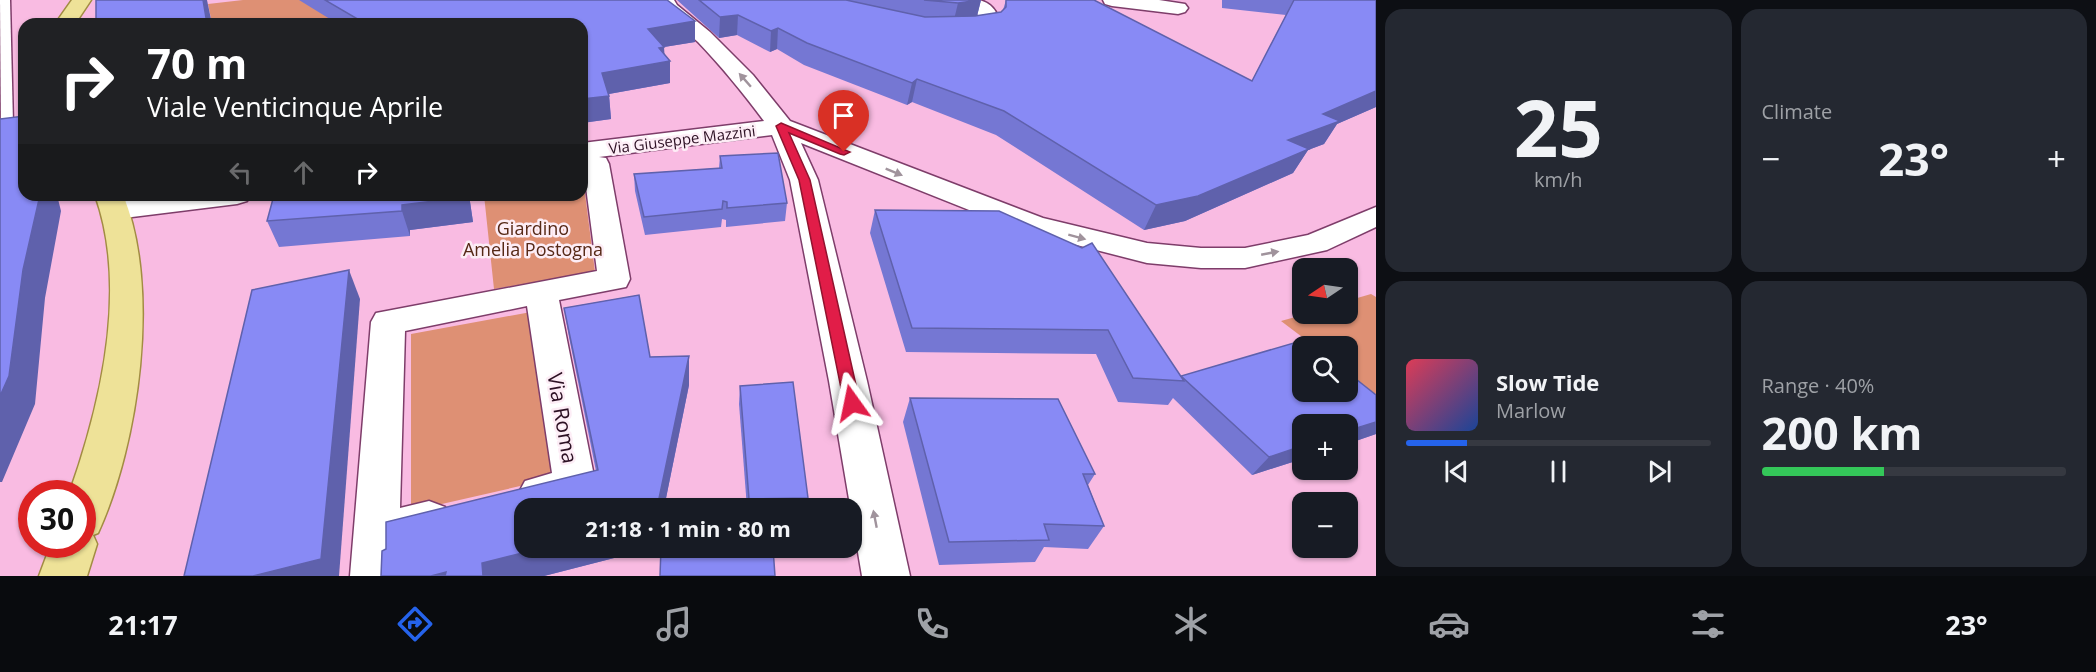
<!DOCTYPE html>
<meta charset="utf-8">
<style>
:root{--surface:#171b24;--page:#242831;--text:#f1f3f6;--muted:#9ea1a6;--line:#363941;--accent:#2563eb}
body{margin:0;font-family:"Open Sans",sans-serif;background:var(--page);color:var(--text);height:100vh;display:flex;flex-direction:column;font-size:22px;white-space:nowrap}
*{box-sizing:border-box;margin:0}
p{font-size:20px;color:var(--muted)}
.icon{flex:none;width:33px;height:33px;fill:none;stroke:currentColor;stroke-width:2;stroke-linecap:round;stroke-linejoin:round}
.map{position:relative;flex:1;overflow:hidden}
.side{display:flex;flex-direction:column;gap:9px;padding:9px;background:#0d0f14;width:720px}
.side>*{flex:none}
.hud{position:absolute;left:18px;top:18px;width:570px;height:183px;border-radius:18px;box-shadow:0 2px 4px #0004;background:#202124;color:#fff;overflow:hidden}
.needle{width:39px;rotate:257deg}
.tools{position:absolute;left:1292px;top:258px;display:grid;gap:12px}
.tools a{display:grid;place-items:center;width:66px;height:66px;border-radius:12px;background:var(--surface);box-shadow:0 2px 4px #0004;font-size:30px}
.speed{position:absolute;left:18px;top:480px;display:flex;gap:12px;font-size:30px;font-weight:700;text-align:center}
.speed>*{display:grid;place-content:center;width:78px;height:78px;border-radius:50%;background:var(--surface);box-shadow:0 2px 4px #0004;line-height:1}
.speed .limit{border:9px solid #d22;background:#fff;color:#111}
.pin{position:absolute;display:grid;place-items:center;width:51px;height:51px;color:#fff;margin:-62px -26px;border-radius:50% 50% 50% 0;rotate:-45deg;box-shadow:0 0 6px #0007}
.pin .icon{rotate:45deg}
.me{position:absolute;width:66px;margin:-33px;rotate:348deg;stroke-linejoin:round;filter:drop-shadow(0 0 4px #0008)}
.turn{display:flex;align-items:center;gap:21px;height:126px;padding:0 30px;font-size:27px}
.turn .icon{width:78px;height:78px;stroke-width:2.5}
.turn b{display:block;font-size:42px;line-height:51px}
.lanes{display:flex;align-items:center;height:57px;padding:0 30px;background:#0003;justify-content:center;gap:30px;direction:ltr}
.lanes .off{opacity:.35}
.big{font-size:45px;font-weight:700;line-height:1.1}
.side .widget{flex:1;display:flex;flex-direction:column;justify-content:center;gap:9px;min-width:0;padding:0 21px;border-radius:18px;background:var(--page)}
.side .dial{align-items:center;gap:0}
.dial b{font-size:78px;line-height:1}
.song{display:flex;align-items:center;gap:18px}
.cover{width:72px;height:72px;border-radius:9px;background:linear-gradient(135deg,hsl(350 70% 55%),hsl(220 70% 35%))}
.played{height:6px;border-radius:3px;background:linear-gradient(90deg,var(--accent) 20%,var(--line) 20%)}
.keys{display:flex;justify-content:space-around;direction:ltr}
.heat{display:flex;justify-content:space-between;align-items:center;font-size:33px;direction:ltr}
.charge{height:9px;border-radius:4px;background:linear-gradient(90deg,#34c759 40%,var(--line) 0)}
.side .tiles{flex:1;display:grid;gap:9px;grid-template-columns:repeat(2,1fr)}
.trip{position:absolute;left:514px;top:498px;width:348px;height:60px;border-radius:18px;background:var(--surface);box-shadow:0 2px 4px #0004;font-weight:700;line-height:60px;text-align:center}
.menu{display:flex;height:96px;justify-content:space-around;align-items:center;background:#090b0e;color:var(--muted)}
.menu .icon{width:42px;height:42px}
.menu .selected{color:var(--accent)}
.menu b{font-size:27px;color:var(--text)}
main{display:flex;flex:1;min-height:0}
.map>svg:first-child{display:block}
.green{fill:#de9074}
.lines{fill:none;stroke-linecap:round;stroke-linejoin:round}
.minor-casing{stroke:#7e3d6a;stroke-width:3}
.major-casing{stroke:#a28c43;stroke-width:3}
.minor{fill:#fff;fill-rule:evenodd}
.major{fill:#eee298;fill-rule:evenodd}
.wall{fill:#7577d3}
.shaded-wall{fill:#5f61ac}
.building{fill:#888af5;stroke:#5f61ac;stroke-width:1.5}
.oneway{fill:#a0939c}
.route{fill:#e11d48;stroke:#92132f;stroke-width:1.5}
.labels{text-anchor:middle;dominant-baseline:central;stroke-width:5;stroke-linejoin:round;paint-order:stroke}
.far-street-label{font-size:15px;fill:#2c1023;stroke:#fdedf6}
.park-label{font-size:18px;fill:#562816;stroke:#fdedf6}
.near-street-label{font-size:21px;fill:#2c1023;stroke:#fdedf6}
</style>
<main>
<div class="map">
<svg width="1376" height="576" viewBox="0 0 1376 576">
<rect width="100%" height="100%" fill="#f9bbe2"/>
<g class="green">
<polygon points="243,0 341,0 345,24 209,24 212,23 208,4"/>
<polygon points="582,170 595,272 494,289 484,195 582,195"/>
<polygon points="1371,294 1376,297 1376,395 1347,372 1347,346 1314,346 1281,321 1306,314 1347,314 1347,301"/>
<polygon points="531,312 560,477 411,511 411,334"/>
</g>
<g class="lines">
<g class="minor-casing">
<g id="minor">
<polygon points="0,0 10,0 13,124 10,129 1,131"/>
<path d="M656 0H674L677 5 710 32 753 75 790 121 1043 218 1147 243 1201 248H1245L1308 235 1376 207V227L1327 250 1245 268H1201L1147 263 1022 231 801 143 818 180 867 381 910 576H862L829 381 790 180 772 135 599 157 606 158 609 164 630 279 626 287 559 300 596 486 590 499 558 508H528L525 507 518 494 525 481 552 473 527 306 405 331 400 508 429 501 445 507 451 521 445 535 398 549V576H350L371 322 376 313 597 271 583 164 586 158 582 159V143L764 121C743 93 722 67 698 42 684 28 662 19 656 0Z"/>
<path d="M959 0C965 0 973 0 979 0 993 3 1004 18 995 30L957 37 950 35 947 31 950 27 978 22V15Z"/>
<polygon points="1103,0 1159,0 1185,4 1188,8 1185,12 1178,14 1112,6 1105,4"/>
<polygon points="167,195 251,195 247,201 237,204 116,219 106,216 101,210 106,204"/>
</g>
</g>
<g class="major-casing">
<g id="major">
<polygon points="72,0 91,0 75,24 55,24"/>
<path d="M95 195H123C161 287 139 444 98 533L93 535 97 544 87 576H39L51 544H82V494H69C101 404 128 287 95 195Z"/>
</g>
</g>
<use href="#minor" class="minor"/>
<use href="#major" class="major"/>
</g>
<g class="wall">
<polygon points="299,0 667,0 695,21 695,42 664,47 664,55 670,83 609,94 611,119 582,123 582,24 338,24"/>
<polygon points="677,0 981,0 977,16 1001,12 1003,10 1006,0 1252,81 1286,15 1222,8 1222,0 1376,0 1376,107 1337,124 1324,144 1308,150 1293,173 1185,221 1144,230 996,135 912,102 907,105 804,65 777,49 770,52 737,35 719,38"/>
<polygon points="720,156 787,203 785,221 726,227 726,220 722,219 721,227 645,235 635,191 634,174 719,168"/>
<polygon points="469,195 473,222 410,230 410,236 279,247 267,221"/>
<polygon points="875,210 999,211 1181,376 1376,395 1376,434 1347,444 1347,424 1302,424 1302,459 1252,475 1173,398 1168,405 1118,402 1096,354 906,352 870,233"/>
<polygon points="639,295 650,357 689,356 689,385 664,508 525,508 525,548 653,548 544,576 381,576 382,551 386,549 386,522 596,471 569,337 564,308"/>
<polygon points="740,386 808,498 806,508 747,508 739,404"/>
<polygon points="910,398 1095,474 1088,485 1104,526 1088,549 1044,547 1035,562 939,565 903,422"/>
</g>
<g class="shaded-wall">
<polygon points="203,0 207,0 212,24 207,24"/>
<polygon points="981,0 976,20 953,24 958,3"/>
<polygon points="738,15 737,35 719,38 720,17"/>
<polygon points="695,21 695,42 664,47 665,62 670,61 670,83 603,95 602,73 648,29"/>
<polygon points="778,28 777,49 770,52 771,31"/>
<polygon points="917,79 912,102 907,105 912,83"/>
<polygon points="1376,91 1376,107 1337,124 1324,144 1308,150 1293,173 1185,221 1144,230 1156,205 1288,140 1323,114"/>
<polygon points="609,96 611,119 582,123 582,99"/>
<polygon points="40,195 57,195 61,211 45,298 35,404 2,482 0,482 0,396 23,270"/>
<polygon points="466,195 469,195 473,222 410,230 410,236 402,211 402,205"/>
<polygon points="349,270 360,299 339,576 253,576"/>
<polygon points="689,356 689,385 664,508 657,508"/>
<polygon points="1376,422 1376,434 1347,444 1347,431"/>
<polygon points="1302,446 1302,459 1252,475 1269,457"/>
<polygon points="543,548 653,548 544,576 483,576 482,563"/>
<polygon points="446,572 448,576 431,576"/>
</g>
<g class="building">
<polygon points="96,0 203,0 207,24 96,24"/>
<polygon points="325,0 667,0 695,21 648,29 664,47 659,48 670,61 602,73 609,96 582,99 582,24 366,24"/>
<polygon points="699,0 846,0 925,17 975,16 1001,12 1006,7 1006,0 1094,0 1252,81 1294,0 1376,0 1376,91 1323,114 1340,121 1288,140 1309,149 1198,196 1156,205 1004,111 917,79 912,83 807,43 778,28 771,31 738,15 720,17"/>
<polygon points="924,0 980,0 958,3"/>
<polygon points="24,116 24,195 40,195 23,270 9,376 0,396 0,119"/>
<polygon points="778,153 787,203 727,208 727,202 723,201 722,209 644,217 634,174 722,168 720,156"/>
<polygon points="274,195 466,195 467,197 402,205 402,211 267,221"/>
<polygon points="875,210 999,211 1082,248 1092,243 1184,381 1133,378 1108,330 912,328"/>
<polygon points="349,270 321,559 253,576 184,576 252,290"/>
<polygon points="639,295 650,357 689,356 657,508 525,508 525,548 543,548 482,563 483,576 445,576 446,572 431,576 381,576 382,551 386,549 386,522 598,470 564,308"/>
<polygon points="1304,340 1313,346 1302,346 1302,392 1347,392 1347,372 1376,395 1376,422 1347,431 1347,424 1302,424 1302,446 1269,457 1181,376"/>
<polygon points="793,382 808,498 749,499 740,386"/>
<polygon points="910,398 1058,399 1095,474 1083,474 1104,526 1044,524 1049,540 949,542"/>
<polygon points="661,548 773,548 775,576 660,576"/>
</g>
<defs><path id="oneway-solid" d="M-6-.8H1V-3.2L6.5 0L1 3.2V.8H-6Z" transform="scale(1.5)"/></defs>
<g class="oneway">
<use href="#oneway-solid" transform="translate(745 80) rotate(-131)"/>
<use href="#oneway-solid" transform="translate(894 172) rotate(22)"/>
<use href="#oneway-solid" transform="translate(1077 237) rotate(15)"/>
<use href="#oneway-solid" transform="translate(1270 253) rotate(-11)"/>
<use href="#oneway-solid" transform="translate(875 519) rotate(-101)"/>
</g>
<polygon class="route" points="781,123 850,152 844,155 840,154 789,133 810,180 860,403 858,408 852,410 847,408 844,403 799,180 776,126"/>
<g class="labels">
<g class="far-street-label">
<text transform="translate(682 139) rotate(-7)">Via Giuseppe Mazzini</text>
</g>
<g class="park-label">
<text x="533" y="228">Giardino<tspan x="533" dy="21">Amelia Postogna</tspan></text>
</g>
<g class="near-street-label">
<text transform="translate(563 418) rotate(80)">Via Roma</text>
</g>
</g>
</svg>
<div class="tools">
<a><svg class="needle" viewBox="-14 -14 28 28"><path d="M0-13l5 13h-10z" fill="#e53935"/><path d="M0 13l5-13h-10z" fill="#9ea1a6"/></svg></a>
<a><svg class="icon" aria-label="search" viewBox="0 0 24 24"><circle cx="10" cy="10" r="6"/><path d="M15 15l6 6"/></svg></a>
<a>+</a>
<a>−</a>
</div>
<div class="speed"><div class="limit">30</div></div>
<div class="pin" style="left:844px;top:152px;background:#d93025"><svg class="icon" aria-label="arrive" viewBox="0 0 24 24"><path d="M6 21V4h12l-3 4 3 4H6"/></svg></div>
<svg class="me" style="left:852px;top:403px" viewBox="-20 -20 40 40"><path d="M0-17L14 15 0 8-14 15z" fill="#e11d48" stroke="#fff" stroke-width="4"/></svg>
<div class="trip">21:18 · 1 min · 80 m</div>
<div class="hud">
<div class="turn"><svg class="icon" aria-label="right" viewBox="0 0 24 24"><path d="M7 20v-9h11M14 6l5 5-5 5"/></svg><div><b>70 m</b>Viale Venticinque Aprile</div></div>
<div class="lanes"><svg class="icon off" aria-label="left" viewBox="0 0 24 24"><path d="M17 20v-9H6M10 6l-5 5 5 5"/></svg><svg class="icon off" aria-label="ahead" viewBox="0 0 24 24"><path d="M12 20V5M6 11l6-6 6 6"/></svg><svg class="icon" aria-label="right" viewBox="0 0 24 24"><path d="M7 20v-9h11M14 6l5 5-5 5"/></svg></div>
</div>
</div>
<section class="side">
<div class="tiles">
<div class="widget dial"><b>25</b><p>km/h</p></div>
<div class="widget"><p>Climate</p>
<div class="heat"><a>−</a><b class="big">23°</b><a>+</a></div>
</div>
<div class="widget">
<div class="song"><i class="cover"></i><div><b>Slow Tide</b><p>Marlow</p></div></div>
<div class="played"></div>
<div class="keys"><svg class="icon" aria-label="previous" viewBox="0 0 24 24"><path d="M18 5L8 12l10 7zM5 5v14"/></svg><svg class="icon" aria-label="pause" viewBox="0 0 24 24"><path d="M8 5v14M16 5v14"/></svg><svg class="icon" aria-label="next" viewBox="0 0 24 24"><path d="M6 5l10 7-10 7zM19 5v14"/></svg></div>
</div>
<div class="widget"><p>Range · 40%</p><b class="big">200 km</b><div class="charge"></div></div>
</div>
</section>
</main>
<nav class="menu">
<b>21:17</b>
<svg class="icon selected" aria-label="directions" viewBox="0 0 24 24"><path d="M12 3l9 9-9 9-9-9zM9 14v-3h6M13 9l2 2-2 2"/></svg>
<svg class="icon" aria-label="music" viewBox="0 0 24 24"><path d="M9 18V5l10-2v13"/><circle cx="6" cy="18" r="3"/><circle cx="16" cy="16" r="3"/></svg>
<svg class="icon" aria-label="phone" viewBox="0 0 24 24"><path d="M5 4h4l2 5-3 2q2 4 5 5l2-3 5 2v4C11 20 4 13 5 4z"/></svg>
<svg class="icon" aria-label="climate" viewBox="0 0 24 24"><path d="M12 3v18M4 7l16 10M4 17L20 7"/></svg>
<svg class="icon" aria-label="car" viewBox="0 0 24 24"><path d="M5 17H2v-5l4-1 3-4h7l3 4 3 1v5h-3M9 17h6M6 11h13"/><circle cx="7" cy="17" r="2"/><circle cx="17" cy="17" r="2"/></svg>
<svg class="icon" aria-label="filters" viewBox="0 0 24 24"><path d="M4 7h16M4 17h16"/><circle cx="9" cy="7" r="2"/><circle cx="15" cy="17" r="2"/></svg>
<b>23°</b>
</nav>
